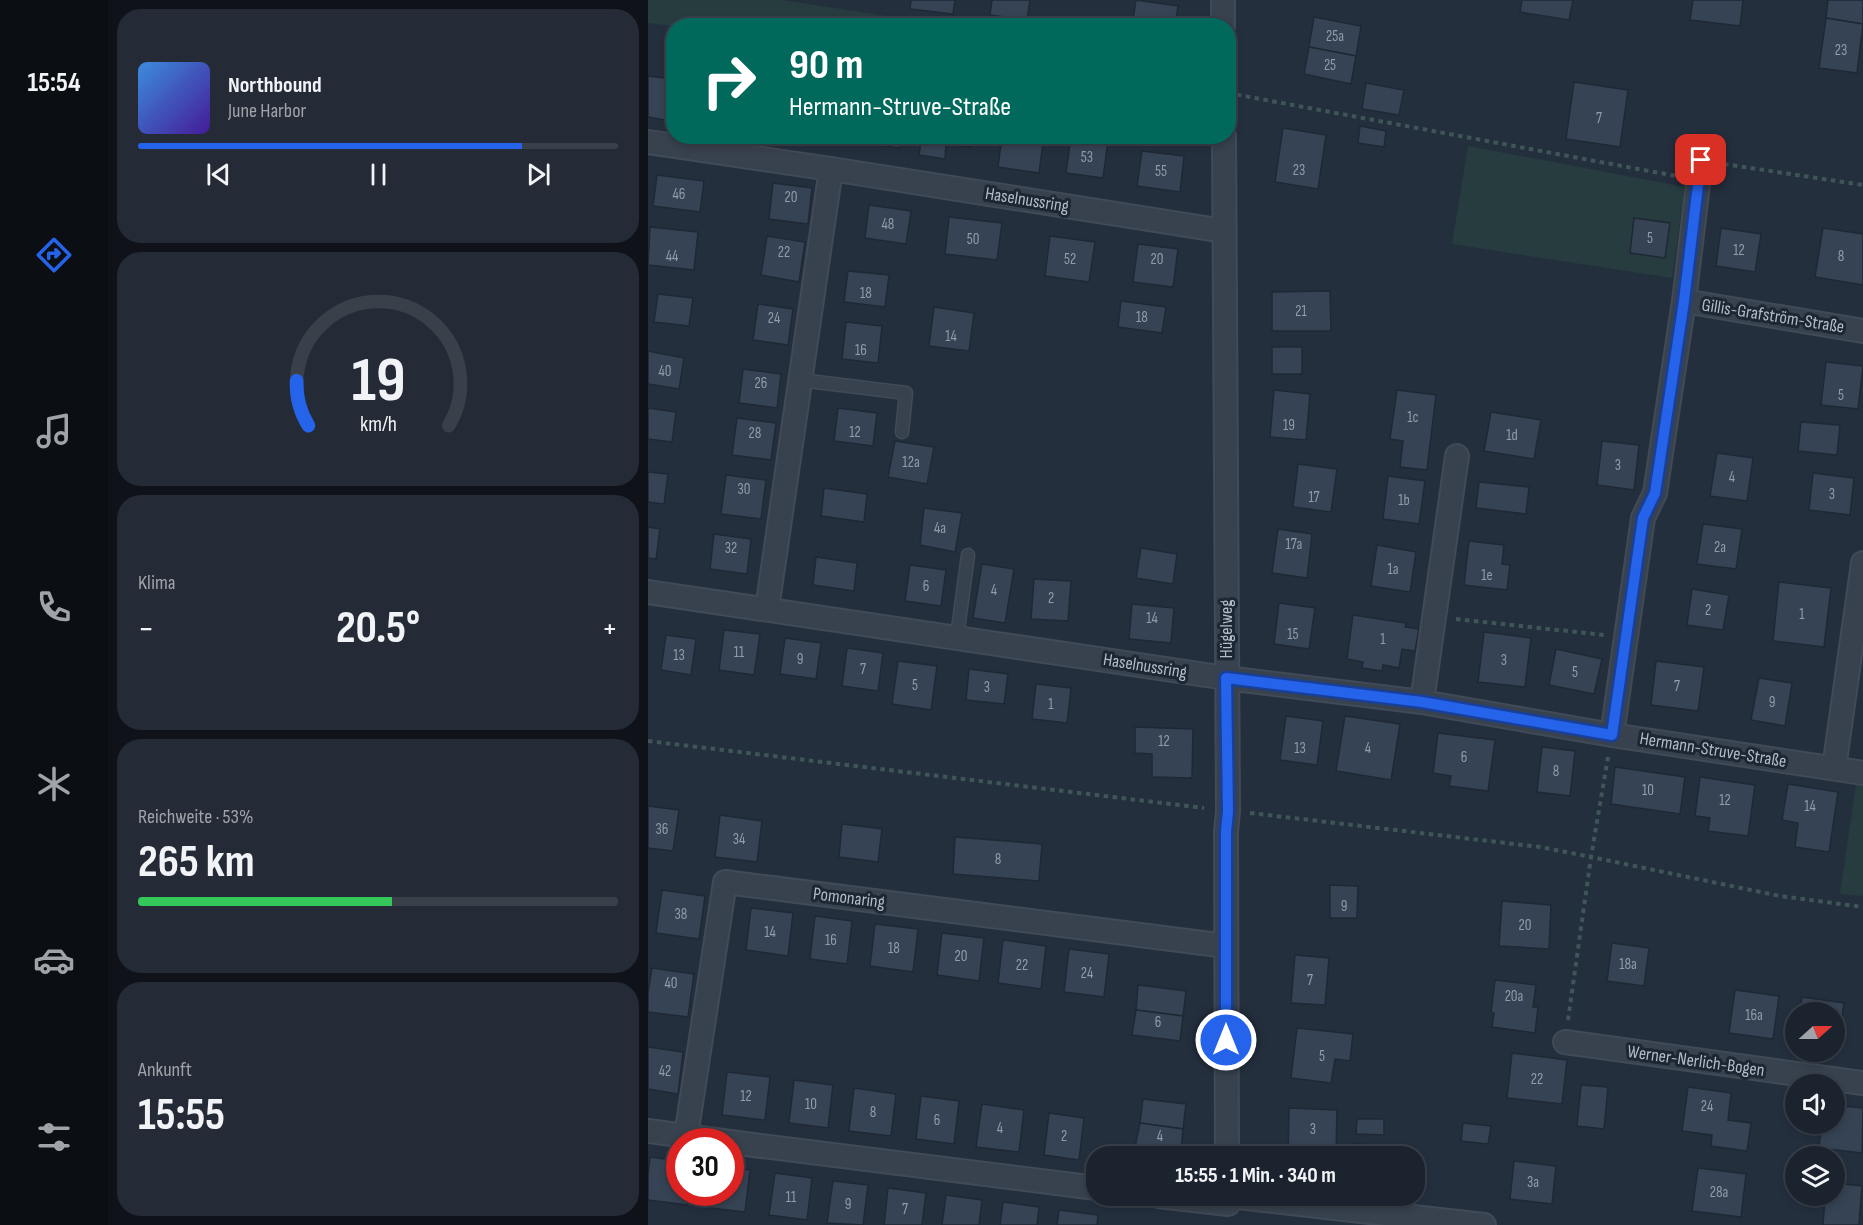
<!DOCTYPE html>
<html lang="de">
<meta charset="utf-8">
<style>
:root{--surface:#1b232e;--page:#242b36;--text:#f1f3f6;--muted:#a0a4aa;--line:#39404a;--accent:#2563eb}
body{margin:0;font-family:"Sofia Sans Condensed",sans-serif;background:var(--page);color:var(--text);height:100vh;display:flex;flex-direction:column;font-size:22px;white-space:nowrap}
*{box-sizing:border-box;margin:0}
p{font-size:20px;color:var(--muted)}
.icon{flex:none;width:33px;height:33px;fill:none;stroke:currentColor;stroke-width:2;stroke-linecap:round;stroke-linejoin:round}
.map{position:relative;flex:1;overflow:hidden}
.panel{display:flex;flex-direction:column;gap:9px;padding:9px;background:#0f1319;width:540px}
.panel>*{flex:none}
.guide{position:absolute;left:18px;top:18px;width:570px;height:126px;border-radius:24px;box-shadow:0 3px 9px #0003,0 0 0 2px var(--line);background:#00695c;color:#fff;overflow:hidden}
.needle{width:39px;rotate:69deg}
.controls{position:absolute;left:1137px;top:1002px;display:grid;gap:12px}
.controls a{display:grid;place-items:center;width:60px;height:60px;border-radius:50%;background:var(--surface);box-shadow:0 3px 9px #0003,0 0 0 2px var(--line);font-size:30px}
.speed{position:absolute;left:18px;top:1128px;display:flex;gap:12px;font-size:30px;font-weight:700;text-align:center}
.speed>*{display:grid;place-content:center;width:78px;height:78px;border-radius:50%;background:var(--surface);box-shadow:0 3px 9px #0003,0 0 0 2px var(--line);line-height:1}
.speed .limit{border:9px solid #d22;background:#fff;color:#111}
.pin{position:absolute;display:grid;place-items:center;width:51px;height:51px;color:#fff;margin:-26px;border-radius:12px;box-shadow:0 3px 9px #0006}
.me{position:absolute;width:66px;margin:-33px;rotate:0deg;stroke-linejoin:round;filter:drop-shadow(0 0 4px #0008)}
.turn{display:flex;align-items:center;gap:21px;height:126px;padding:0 24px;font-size:27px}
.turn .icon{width:78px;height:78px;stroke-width:2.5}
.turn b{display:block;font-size:42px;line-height:51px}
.big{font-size:45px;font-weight:700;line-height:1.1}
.panel .widget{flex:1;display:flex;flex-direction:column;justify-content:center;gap:9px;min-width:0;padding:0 21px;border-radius:24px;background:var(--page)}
.panel .dial{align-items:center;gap:0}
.dial svg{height:156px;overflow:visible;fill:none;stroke:var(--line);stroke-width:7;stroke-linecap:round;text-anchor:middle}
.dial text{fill:var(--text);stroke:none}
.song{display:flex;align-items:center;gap:18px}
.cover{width:72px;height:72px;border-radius:9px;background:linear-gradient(135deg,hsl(210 70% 55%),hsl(260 70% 35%))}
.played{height:6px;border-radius:3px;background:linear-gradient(90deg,var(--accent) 80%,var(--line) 80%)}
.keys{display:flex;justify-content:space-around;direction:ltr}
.heat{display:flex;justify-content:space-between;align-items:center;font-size:33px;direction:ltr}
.charge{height:9px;border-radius:4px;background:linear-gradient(90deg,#34c759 53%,var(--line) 0)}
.trip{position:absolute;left:438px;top:1146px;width:339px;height:60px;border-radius:24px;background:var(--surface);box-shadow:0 3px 9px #0003,0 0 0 2px var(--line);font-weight:700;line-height:60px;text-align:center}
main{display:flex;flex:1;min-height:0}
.dock{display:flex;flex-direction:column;width:108px;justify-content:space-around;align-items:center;background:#0b0e12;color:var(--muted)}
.dock .icon{width:42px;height:42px}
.dock .on{color:var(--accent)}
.dock b{font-size:27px;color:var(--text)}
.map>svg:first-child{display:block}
.green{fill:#263c3f}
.building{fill:#364354;stroke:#1f2835;stroke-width:1.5}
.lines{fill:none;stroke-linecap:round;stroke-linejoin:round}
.service-casing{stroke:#414a57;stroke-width:15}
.minor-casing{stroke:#414a57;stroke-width:26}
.path{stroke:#3f5557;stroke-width:4;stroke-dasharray:4.5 4.5;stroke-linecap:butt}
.service{stroke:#38414e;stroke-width:12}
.minor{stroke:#38414e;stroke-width:22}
.route-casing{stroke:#184099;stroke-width:15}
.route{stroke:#2563eb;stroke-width:10}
.labels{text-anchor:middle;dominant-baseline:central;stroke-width:6;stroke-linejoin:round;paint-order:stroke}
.number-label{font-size:15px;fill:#929caa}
.street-label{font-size:18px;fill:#b4bcc9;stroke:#1d2633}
</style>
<main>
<nav class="dock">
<b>15:54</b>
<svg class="icon on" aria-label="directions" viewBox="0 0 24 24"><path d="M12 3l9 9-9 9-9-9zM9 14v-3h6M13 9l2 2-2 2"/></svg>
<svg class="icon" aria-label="music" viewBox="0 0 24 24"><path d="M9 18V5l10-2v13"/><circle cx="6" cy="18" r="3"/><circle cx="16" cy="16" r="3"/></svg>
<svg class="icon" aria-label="phone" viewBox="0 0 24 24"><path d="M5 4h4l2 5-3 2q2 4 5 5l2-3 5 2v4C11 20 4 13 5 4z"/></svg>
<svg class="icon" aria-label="climate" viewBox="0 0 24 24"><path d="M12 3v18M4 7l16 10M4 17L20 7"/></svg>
<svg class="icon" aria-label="car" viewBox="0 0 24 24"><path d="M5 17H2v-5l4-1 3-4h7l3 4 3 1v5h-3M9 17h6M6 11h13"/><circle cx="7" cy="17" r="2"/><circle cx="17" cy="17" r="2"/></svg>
<svg class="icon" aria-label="filters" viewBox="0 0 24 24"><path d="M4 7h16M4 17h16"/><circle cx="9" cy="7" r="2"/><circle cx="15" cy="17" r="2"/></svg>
</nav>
<section class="panel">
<div class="widget">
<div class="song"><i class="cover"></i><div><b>Northbound</b><p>June Harbor</p></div></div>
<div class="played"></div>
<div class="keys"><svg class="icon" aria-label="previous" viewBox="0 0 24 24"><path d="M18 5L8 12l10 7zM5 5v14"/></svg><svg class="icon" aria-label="pause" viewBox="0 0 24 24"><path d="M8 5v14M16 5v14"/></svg><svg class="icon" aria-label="next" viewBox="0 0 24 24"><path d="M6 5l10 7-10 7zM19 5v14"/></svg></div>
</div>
<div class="widget dial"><svg viewBox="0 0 100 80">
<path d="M14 69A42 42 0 1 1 86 69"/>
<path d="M14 69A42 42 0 0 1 8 46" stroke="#2563eb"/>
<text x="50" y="56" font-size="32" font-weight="700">19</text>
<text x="50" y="72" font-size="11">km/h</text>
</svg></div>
<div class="widget"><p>Klima</p>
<div class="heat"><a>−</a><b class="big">20.5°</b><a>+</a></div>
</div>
<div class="widget"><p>Reichweite · 53%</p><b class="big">265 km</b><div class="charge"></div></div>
<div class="widget"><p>Ankunft</p><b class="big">15:55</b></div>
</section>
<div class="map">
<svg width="1215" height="1225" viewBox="0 0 1215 1225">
<rect width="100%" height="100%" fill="#242f3e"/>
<g class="green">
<polygon points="0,0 134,0 298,25 25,26 0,23"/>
<polygon points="820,146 1037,187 1024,278 804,244"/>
<polygon points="1208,784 1215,785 1215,896 1192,894"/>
</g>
<g class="building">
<polygon points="263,0 307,0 305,14 262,9"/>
<polygon points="344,0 382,0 379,20 342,15"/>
<polygon points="488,0 530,6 527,26 484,26"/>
<polygon points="874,0 925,0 921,20 872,12"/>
<polygon points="1045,0 1095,0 1092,26 1042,20"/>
<polygon points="1180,0 1215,0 1215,24 1178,18"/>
<polygon points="666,17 713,26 708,56 661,47"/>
<polygon points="1178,18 1215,24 1209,73 1171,68"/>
<polygon points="661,47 708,56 703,84 656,74"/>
<polygon points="0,76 26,79 26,104 23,121 0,117"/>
<polygon points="926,82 980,90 972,147 918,139"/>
<polygon points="718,83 756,90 751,115 714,109"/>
<polygon points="712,126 738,131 736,147 710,143"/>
<polygon points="635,128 678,135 670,189 627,182"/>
<polygon points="166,136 190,136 189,139"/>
<polygon points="211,136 252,136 251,148 210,142"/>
<polygon points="274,136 324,136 323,147 298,144 297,159 271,155"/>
<polygon points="354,136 396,136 391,173 350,167"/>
<polygon points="423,136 460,141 455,178 418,173"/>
<polygon points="494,151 536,156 532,192 489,186"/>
<polygon points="9,175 56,181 52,212 5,206"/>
<polygon points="125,183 164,188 160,224 121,219"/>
<polygon points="221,205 263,211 258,244 217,238"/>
<polygon points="301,217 354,223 349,260 297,254"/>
<polygon points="986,218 1022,223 1017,258 982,253"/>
<polygon points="2,227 50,232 46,270 0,265"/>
<polygon points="1073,228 1113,234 1107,272 1068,266"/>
<polygon points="1175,228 1215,234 1215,285 1167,277"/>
<polygon points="119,236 157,242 151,282 113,275"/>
<polygon points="402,236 447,242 441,282 397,276"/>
<polygon points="490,244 530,249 525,287 485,282"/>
<polygon points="200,271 241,275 237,307 196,302"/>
<polygon points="682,291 683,331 624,331 624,292"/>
<polygon points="10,294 45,298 41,326 6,322"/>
<polygon points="473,301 518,307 514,333 470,327"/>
<polygon points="110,304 145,309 140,345 105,340"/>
<polygon points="286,307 326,313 321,351 281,346"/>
<polygon points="198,322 234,326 230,363 194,359"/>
<rect x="624" y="347" width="30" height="27"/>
<polygon points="0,351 36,358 31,389 0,384"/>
<polygon points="1178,362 1215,366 1210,409 1173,405"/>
<polygon points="95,369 133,374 129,408 91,403"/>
<polygon points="626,390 662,394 658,440 622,437"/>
<polygon points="749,390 788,395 779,470 752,467 755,441 742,439"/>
<polygon points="0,408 28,412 24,442 0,439"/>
<polygon points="190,408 229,413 225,446 186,441"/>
<polygon points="843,412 893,420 886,459 836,451"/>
<polygon points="89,418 128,423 123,460 84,455"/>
<polygon points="1153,422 1192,425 1189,455 1150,451"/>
<polygon points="247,441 286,447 279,484 240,477"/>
<polygon points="954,441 991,445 986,490 949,485"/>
<polygon points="1069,453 1105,458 1099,501 1062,496"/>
<polygon points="650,464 689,469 683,512 645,507"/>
<polygon points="0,472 20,474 16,504 0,502"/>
<polygon points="1165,473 1206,478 1202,515 1161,510"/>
<polygon points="78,475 118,480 113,519 73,514"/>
<polygon points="740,476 777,481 771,524 735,519"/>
<polygon points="831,482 881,487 878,514 828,508"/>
<polygon points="176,488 219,494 216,522 173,516"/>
<polygon points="276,508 314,513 307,552 272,545"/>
<polygon points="1055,524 1094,529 1088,569 1049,564"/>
<polygon points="0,527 12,529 8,559 0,558"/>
<polygon points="630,529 664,534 659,578 624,573"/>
<polygon points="66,534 103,539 99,574 62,569"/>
<polygon points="821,541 856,545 854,564 862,565 859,590 816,585"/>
<polygon points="729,545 768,552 762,592 723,586"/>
<polygon points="493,548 529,554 525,584 488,578"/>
<polygon points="168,557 209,563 206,591 165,585"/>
<polygon points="334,564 366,569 357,623 325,618"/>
<polygon points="262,565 298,570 293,606 257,601"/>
<polygon points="386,579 423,581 420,621 383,619"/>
<polygon points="1131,582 1183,588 1176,647 1125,641"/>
<polygon points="1044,589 1081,595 1075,630 1039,625"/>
<polygon points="631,603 667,608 661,649 626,644"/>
<polygon points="484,604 526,608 523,643 481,639"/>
<polygon points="705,615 758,623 757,627 771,629 767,651 754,649 751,668 735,665 734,671 714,668 715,662 699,659"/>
<polygon points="76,630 112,634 106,675 71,670"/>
<polygon points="836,632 883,638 877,687 830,682"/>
<polygon points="18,635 48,639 43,675 13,670"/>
<polygon points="137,638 173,643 168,679 132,674"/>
<polygon points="199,648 235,653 230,691 194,686"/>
<polygon points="908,649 954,659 946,694 901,685"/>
<polygon points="250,661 289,666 283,710 244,704"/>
<polygon points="1008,661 1056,667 1050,711 1003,705"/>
<polygon points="321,669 360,674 356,704 318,700"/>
<polygon points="1111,678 1144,683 1137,726 1103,720"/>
<polygon points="388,684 423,688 419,723 384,719"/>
<polygon points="638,716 675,721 669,765 632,760"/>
<polygon points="697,716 752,724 743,780 688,771"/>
<polygon points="487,727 545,729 544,778 504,777 504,754 487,753"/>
<polygon points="790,733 847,740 840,791 801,786 803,776 785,773"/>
<polygon points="894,747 927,751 922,796 889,792"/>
<polygon points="967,767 1037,777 1032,814 963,804"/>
<polygon points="1052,777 1107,785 1100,836 1060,831 1062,818 1047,816"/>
<polygon points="1140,784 1190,792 1181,852 1147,847 1150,823 1134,820"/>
<polygon points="0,806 31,810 25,851 0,848"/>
<polygon points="72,815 114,821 109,862 67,857"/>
<polygon points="194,824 234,829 230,862 191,857"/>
<polygon points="307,837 394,844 391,881 305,874"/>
<polygon points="682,885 710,886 709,918 682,918"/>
<polygon points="14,890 57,896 51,939 8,933"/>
<polygon points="854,901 903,905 901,949 851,946"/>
<polygon points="103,908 145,913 140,956 98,950"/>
<polygon points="167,916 204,921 199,964 162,959"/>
<polygon points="227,924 270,929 265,972 222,966"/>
<polygon points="294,933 336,938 331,981 289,975"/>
<polygon points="355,940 398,946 393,989 350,983"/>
<polygon points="964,943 1001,948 996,986 959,981"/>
<polygon points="421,949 461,954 456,997 416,992"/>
<polygon points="647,955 681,958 677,1005 643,1003"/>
<polygon points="4,968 46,974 40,1017 0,1012 0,993"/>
<polygon points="847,980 888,985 885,1007 890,1007 887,1033 844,1027 846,1013 843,1012"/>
<polygon points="490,985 538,991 535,1016 488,1010"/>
<polygon points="1087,990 1131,996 1125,1039 1081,1033"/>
<polygon points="1154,997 1196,1003 1190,1043 1186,1042 1186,1012 1152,1012"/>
<polygon points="488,1010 535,1016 532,1041 484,1035"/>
<polygon points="649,1028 705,1034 702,1061 687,1059 683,1083 643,1078"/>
<polygon points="0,1047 35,1052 30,1094 0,1089"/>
<polygon points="864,1053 919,1060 914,1104 859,1098"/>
<polygon points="79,1072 122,1077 117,1120 74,1115"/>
<polygon points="146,1080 185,1085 180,1128 141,1123"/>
<polygon points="933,1085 960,1087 956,1129 929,1126"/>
<polygon points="1040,1087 1083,1093 1080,1120 1103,1123 1099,1151 1063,1146 1064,1135 1034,1131"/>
<polygon points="206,1088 248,1094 243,1136 201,1131"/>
<polygon points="273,1096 311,1101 306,1144 268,1139"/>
<polygon points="495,1099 538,1104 535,1129 492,1123"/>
<polygon points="334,1104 376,1110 371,1152 328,1147"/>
<polygon points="1186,1105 1215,1108 1214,1153 1171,1148 1173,1124 1186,1124"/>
<polygon points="641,1108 689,1110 688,1156 640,1156"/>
<polygon points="401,1113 436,1118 431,1160 396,1155"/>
<polygon points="709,1119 736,1119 736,1135 708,1134"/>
<polygon points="492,1123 535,1129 533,1152 487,1147"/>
<polygon points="815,1123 843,1126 840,1144 813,1141"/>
<polygon points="706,1144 726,1145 725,1156 706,1156"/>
<polygon points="2,1157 32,1161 32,1192 41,1192 39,1205 0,1200 0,1175"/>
<polygon points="866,1161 908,1166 904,1204 862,1199"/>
<polygon points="82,1168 102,1170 97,1212 62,1208 63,1192 82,1192"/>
<polygon points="1050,1168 1098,1174 1093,1217 1044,1211"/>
<polygon points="127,1173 164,1178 159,1220 121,1215"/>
<polygon points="766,1177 777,1177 776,1190 766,1190"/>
<polygon points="185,1181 220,1185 215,1225 179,1223"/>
<polygon points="1186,1183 1214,1186 1211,1225 1175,1225 1177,1196 1186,1196"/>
<polygon points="240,1188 278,1193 274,1225 236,1225"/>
<polygon points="298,1195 334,1200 331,1225 294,1225"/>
<polygon points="355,1202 391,1207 389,1225 352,1225"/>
<polygon points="411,1210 450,1215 449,1225 409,1225"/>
</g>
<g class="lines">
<g class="service-casing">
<g id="service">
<polyline points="152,380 258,393 254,432"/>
<polyline points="309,637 320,555"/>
</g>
</g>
<g class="minor-casing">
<g id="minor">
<polyline points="575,0 575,26"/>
<polyline points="576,136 580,811 578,832 579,1156"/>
<polyline points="0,142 183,169 576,231"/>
<polyline points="1036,301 1215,331"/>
<polyline points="0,592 578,678 774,702 964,735 1215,773"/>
<polyline points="119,609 183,169"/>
<polyline points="774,702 809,456"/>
<polyline points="964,735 995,518 1007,493 1036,301 1053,160"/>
<polyline points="1186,768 1215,563"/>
<polyline points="917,1042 1215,1083"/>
<polyline points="0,1131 82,1142"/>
<polyline points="38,1136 77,882 578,946"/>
<polyline points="82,1142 448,1188"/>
<polyline points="510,1196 580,1204"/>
<polyline points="580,1196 836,1225"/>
</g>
</g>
<g class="path">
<polyline points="580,93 1028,176"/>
<polyline points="1076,164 1215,185"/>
<polyline points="808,619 956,635"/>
<polyline points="0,741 556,808"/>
<polyline points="960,757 943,857 1132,896 1215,907"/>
<polyline points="602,813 892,847 943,857 920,1020"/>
</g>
<use href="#service" class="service"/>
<use href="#minor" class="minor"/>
</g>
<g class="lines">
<g class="route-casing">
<polyline id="route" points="578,1040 578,832 580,811 578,678 774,702 964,735 995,518 1007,493 1036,301 1053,160"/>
</g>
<use href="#route" class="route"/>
</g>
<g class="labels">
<g class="number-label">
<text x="687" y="36">25a</text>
<text x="1193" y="50">23</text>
<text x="682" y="65">25</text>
<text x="951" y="118">7</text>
<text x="439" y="157">53</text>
<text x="651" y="170">23</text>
<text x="513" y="171">55</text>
<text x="31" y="194">46</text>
<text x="143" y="197">20</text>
<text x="240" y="224">48</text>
<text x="1002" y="238">5</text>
<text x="325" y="239">50</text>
<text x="1091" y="250">12</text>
<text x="136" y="252">22</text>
<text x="24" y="256">44</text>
<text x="1193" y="256">8</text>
<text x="422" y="259">52</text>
<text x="509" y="259">20</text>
<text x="218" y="293">18</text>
<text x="653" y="311">21</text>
<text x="494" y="317">18</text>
<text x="126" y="318">24</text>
<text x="303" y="336">14</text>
<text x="213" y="350">16</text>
<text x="17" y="371">40</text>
<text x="113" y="383">26</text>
<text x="1193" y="395">5</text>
<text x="765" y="417">1c</text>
<text x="641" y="425">19</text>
<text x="207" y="432">12</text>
<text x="107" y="433">28</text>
<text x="864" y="435">1d</text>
<text x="263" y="462">12a</text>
<text x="970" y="465">3</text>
<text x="1084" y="477">4</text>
<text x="96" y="489">30</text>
<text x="1184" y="494">3</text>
<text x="666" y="497">17</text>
<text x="756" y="500">1b</text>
<text x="292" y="528">4a</text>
<text x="646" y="544">17a</text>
<text x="1072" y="547">2a</text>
<text x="83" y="548">32</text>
<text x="745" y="569">1a</text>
<text x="839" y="575">1e</text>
<text x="278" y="586">6</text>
<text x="346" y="590">4</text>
<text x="403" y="598">2</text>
<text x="1060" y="610">2</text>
<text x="1154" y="614">1</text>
<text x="504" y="618">14</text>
<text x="645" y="634">15</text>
<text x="735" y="639">1</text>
<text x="91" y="652">11</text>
<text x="31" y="655">13</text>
<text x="152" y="659">9</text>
<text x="856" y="660">3</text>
<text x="215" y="669">7</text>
<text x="927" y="672">5</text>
<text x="267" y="685">5</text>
<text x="1029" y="686">7</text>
<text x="339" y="687">3</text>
<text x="1124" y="702">9</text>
<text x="403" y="704">1</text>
<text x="516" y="741">12</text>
<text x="652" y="748">13</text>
<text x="720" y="748">4</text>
<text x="816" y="757">6</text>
<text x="908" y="771">8</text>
<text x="1000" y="790">10</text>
<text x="1077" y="800">12</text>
<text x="1162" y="806">14</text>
<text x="14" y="829">36</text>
<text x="91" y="839">34</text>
<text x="350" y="859">8</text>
<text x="696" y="906">9</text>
<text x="33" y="914">38</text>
<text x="877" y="925">20</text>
<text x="122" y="932">14</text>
<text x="183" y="940">16</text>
<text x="246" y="948">18</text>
<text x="313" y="956">20</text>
<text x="980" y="964">18a</text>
<text x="374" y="965">22</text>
<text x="439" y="973">24</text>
<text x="662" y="980">7</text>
<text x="23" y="983">40</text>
<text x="866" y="996">20a</text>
<text x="1106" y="1015">16a</text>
<text x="510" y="1022">6</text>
<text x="674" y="1056">5</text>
<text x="17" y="1071">42</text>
<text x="889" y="1079">22</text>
<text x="98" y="1096">12</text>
<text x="163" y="1104">10</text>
<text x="1059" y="1106">24</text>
<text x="225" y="1112">8</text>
<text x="289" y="1120">6</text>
<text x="352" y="1128">4</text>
<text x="665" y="1129">3</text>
<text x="416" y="1136">2</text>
<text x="512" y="1136">4</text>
<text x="885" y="1182">3a</text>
<text x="1071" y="1192">28a</text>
<text x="143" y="1197">11</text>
<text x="200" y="1204">9</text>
<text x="257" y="1209">7</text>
</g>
<g class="street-label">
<text transform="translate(379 200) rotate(9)">Haselnussring</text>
<text transform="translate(1125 316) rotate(9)">Gillis-Grafström-Straße</text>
<text transform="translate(578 629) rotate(-90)">Hügelweg</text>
<text transform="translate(497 666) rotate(9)">Haselnussring</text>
<text transform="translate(1065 750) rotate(9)">Hermann-Struve-Straße</text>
<text transform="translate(201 898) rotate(7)">Pomonaring</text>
<text transform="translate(1048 1061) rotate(8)">Werner-Nerlich-Bogen</text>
</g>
</g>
</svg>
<div class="controls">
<a><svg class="needle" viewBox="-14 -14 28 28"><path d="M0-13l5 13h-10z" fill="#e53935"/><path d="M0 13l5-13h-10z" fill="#a0a4aa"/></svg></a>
<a><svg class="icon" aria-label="sound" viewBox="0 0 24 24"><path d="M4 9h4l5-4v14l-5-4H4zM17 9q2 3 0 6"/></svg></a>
<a><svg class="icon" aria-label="layers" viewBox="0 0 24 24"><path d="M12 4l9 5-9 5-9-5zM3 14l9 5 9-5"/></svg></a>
</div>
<div class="speed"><div class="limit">30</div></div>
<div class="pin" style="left:1053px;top:160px;background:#d93025"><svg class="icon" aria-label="arrive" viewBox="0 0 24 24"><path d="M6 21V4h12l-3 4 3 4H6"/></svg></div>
<svg class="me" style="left:578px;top:1040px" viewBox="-20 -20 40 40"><circle r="17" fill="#2563eb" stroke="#fff" stroke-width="3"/><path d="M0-11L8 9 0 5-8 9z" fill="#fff"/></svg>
<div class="trip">15:55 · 1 Min. · 340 m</div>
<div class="guide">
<div class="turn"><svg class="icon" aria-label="right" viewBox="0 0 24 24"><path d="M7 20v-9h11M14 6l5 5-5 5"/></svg><div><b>90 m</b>Hermann-Struve-Straße</div></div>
</div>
</div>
</main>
